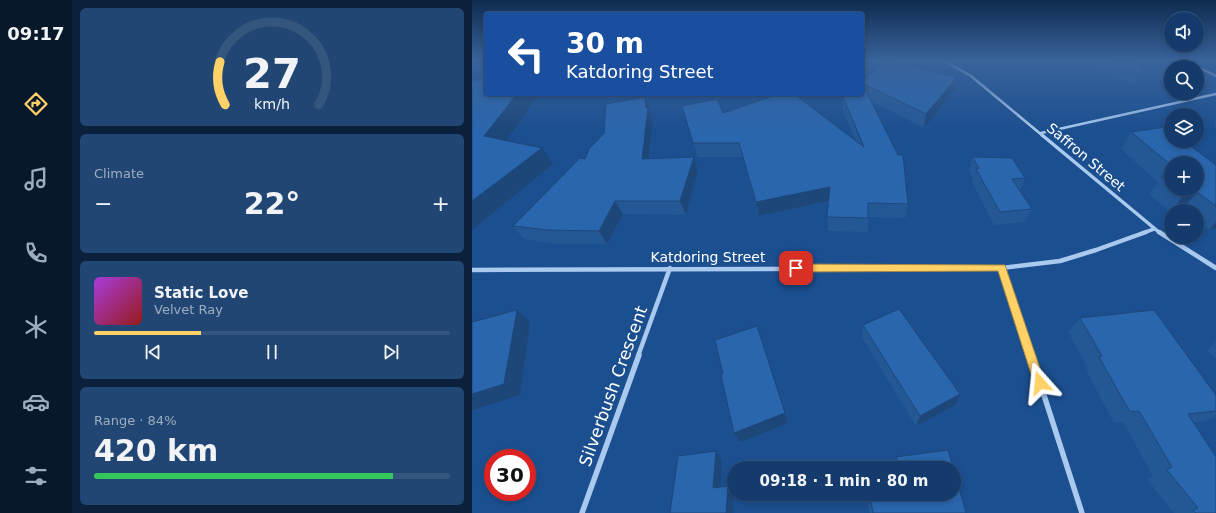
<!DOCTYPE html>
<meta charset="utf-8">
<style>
:root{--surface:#143b6b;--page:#214673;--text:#f1f3f6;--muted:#9dadc1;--line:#33557e;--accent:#ffd166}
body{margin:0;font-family:"DejaVu Sans",sans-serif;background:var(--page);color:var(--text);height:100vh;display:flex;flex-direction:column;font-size:15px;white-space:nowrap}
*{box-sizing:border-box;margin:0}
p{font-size:13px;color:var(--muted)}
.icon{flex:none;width:22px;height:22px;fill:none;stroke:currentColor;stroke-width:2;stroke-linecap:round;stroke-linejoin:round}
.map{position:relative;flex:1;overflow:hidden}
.sheet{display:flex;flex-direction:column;gap:8px;padding:8px;background:#0b203b;width:400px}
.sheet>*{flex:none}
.top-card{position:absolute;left:12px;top:12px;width:380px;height:84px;border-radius:4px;box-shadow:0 2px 6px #0003,0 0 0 1px var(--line);background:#1a4fa0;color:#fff;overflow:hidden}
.fabs{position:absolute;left:692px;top:12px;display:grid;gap:8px}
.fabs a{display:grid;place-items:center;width:40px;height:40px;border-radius:50%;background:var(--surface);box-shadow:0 2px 6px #0003,0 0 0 1px var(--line);font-size:20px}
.speed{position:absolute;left:12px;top:449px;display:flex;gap:8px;font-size:20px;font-weight:700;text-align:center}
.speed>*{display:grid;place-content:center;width:52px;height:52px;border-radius:50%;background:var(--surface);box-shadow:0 2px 6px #0003,0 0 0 1px var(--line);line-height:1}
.speed .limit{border:6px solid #d22;background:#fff;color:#111}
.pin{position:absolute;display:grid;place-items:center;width:34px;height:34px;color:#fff;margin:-17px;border-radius:8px;box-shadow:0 2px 6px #0006}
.me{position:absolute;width:44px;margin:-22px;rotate:342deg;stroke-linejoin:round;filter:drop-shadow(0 0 3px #0008)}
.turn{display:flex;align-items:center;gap:14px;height:84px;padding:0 16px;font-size:18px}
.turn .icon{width:52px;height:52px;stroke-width:2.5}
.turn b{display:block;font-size:28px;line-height:34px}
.big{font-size:30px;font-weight:600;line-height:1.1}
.sheet .tile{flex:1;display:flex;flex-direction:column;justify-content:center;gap:6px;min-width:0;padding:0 14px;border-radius:6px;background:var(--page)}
.sheet .dial{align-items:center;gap:0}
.dial svg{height:104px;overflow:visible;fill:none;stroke:var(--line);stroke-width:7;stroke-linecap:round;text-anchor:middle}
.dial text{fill:var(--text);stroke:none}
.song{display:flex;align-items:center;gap:12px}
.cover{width:48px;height:48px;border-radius:6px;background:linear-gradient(135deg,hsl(280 70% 55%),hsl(0 70% 35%))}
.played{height:4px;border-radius:2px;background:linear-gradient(90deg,var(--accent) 30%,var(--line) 30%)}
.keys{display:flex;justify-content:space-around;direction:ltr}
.heat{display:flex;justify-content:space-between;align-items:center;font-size:22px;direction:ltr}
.charge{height:6px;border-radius:3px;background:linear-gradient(90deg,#34c759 84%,var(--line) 0)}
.trip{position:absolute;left:255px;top:461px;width:234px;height:40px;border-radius:20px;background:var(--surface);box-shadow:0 2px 6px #0003,0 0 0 1px var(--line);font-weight:600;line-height:40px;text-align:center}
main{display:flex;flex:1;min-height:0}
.tab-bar{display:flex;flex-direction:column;width:72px;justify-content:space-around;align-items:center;background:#08182b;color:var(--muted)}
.tab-bar .icon{width:28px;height:28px}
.tab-bar .selected{color:var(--accent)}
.tab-bar b{font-size:18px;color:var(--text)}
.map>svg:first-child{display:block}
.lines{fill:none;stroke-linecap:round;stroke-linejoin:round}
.street-far3{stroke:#a9c9ee;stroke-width:2.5}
.street-far2{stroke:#a9c9ee;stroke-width:3.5}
.street-far1{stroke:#a9c9ee;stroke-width:4.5}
.street{stroke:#a9c9ee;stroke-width:5.5}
.wall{fill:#245895;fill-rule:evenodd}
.shaded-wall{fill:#1d4779}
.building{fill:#2a66ad;stroke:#1d4779}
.route{fill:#ffd166;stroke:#a68842}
.labels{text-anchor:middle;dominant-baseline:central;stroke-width:4;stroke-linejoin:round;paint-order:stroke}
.street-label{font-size:14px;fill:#fff;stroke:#1b4f8f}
.near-street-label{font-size:17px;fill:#fff;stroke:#1b4f8f}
</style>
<main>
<nav class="tab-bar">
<b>09:17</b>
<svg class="icon selected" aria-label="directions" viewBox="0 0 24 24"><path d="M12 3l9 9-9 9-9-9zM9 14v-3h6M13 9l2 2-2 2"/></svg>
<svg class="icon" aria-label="music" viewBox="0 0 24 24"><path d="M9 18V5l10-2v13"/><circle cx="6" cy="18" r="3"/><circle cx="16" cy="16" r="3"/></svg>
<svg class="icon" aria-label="phone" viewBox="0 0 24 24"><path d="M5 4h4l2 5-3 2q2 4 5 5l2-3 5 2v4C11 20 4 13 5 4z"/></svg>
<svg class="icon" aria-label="climate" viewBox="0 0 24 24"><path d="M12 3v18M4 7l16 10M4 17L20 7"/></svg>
<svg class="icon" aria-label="car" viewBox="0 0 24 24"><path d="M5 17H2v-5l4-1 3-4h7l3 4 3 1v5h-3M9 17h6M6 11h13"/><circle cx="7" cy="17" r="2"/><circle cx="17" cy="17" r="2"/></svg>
<svg class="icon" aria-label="filters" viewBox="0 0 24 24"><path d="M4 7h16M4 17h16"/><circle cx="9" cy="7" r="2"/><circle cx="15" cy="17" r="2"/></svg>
</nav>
<section class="sheet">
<div class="tile dial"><svg viewBox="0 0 100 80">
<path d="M14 69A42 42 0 1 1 86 69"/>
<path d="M14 69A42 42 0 0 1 10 36" stroke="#ffd166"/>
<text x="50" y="56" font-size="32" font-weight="700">27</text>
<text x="50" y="72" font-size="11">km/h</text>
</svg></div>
<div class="tile"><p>Climate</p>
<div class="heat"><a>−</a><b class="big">22°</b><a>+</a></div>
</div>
<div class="tile">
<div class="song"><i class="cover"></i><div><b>Static Love</b><p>Velvet Ray</p></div></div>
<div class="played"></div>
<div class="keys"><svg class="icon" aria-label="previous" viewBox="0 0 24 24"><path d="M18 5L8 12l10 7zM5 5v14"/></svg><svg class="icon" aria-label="pause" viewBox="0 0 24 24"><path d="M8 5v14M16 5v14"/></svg><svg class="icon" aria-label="next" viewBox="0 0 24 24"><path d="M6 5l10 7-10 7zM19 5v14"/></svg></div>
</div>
<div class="tile"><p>Range · 84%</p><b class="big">420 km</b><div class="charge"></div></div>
</section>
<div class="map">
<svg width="744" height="513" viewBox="0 0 744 513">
<rect width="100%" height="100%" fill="#1b4f8f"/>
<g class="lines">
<g class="street-far3">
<polyline points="471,60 499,76 571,136"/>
<polyline points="712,60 744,76"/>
<polyline points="390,62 396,60"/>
<polyline points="569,133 744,94"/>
</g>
<g class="street-far2">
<polyline points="570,135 688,233"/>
<polyline points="671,233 682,229"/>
</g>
<g class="street-far1">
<polyline points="687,232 744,268"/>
<polyline points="530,268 559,356"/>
<polyline points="0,270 530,268 588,261 624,250 674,232"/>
<polyline points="166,356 198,268"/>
</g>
<g class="street">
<polyline points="559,355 610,513"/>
<polyline points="110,513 167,355"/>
</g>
</g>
<g class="wall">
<polygon points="595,60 660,60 671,67 661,85"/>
<polygon points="485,77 483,90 452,128 399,101 436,204 433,218 396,217 396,232 356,231 355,217 356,202 287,216 270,157 226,157 221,143 251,113 383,140 371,111 371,97 390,81"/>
<polygon points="173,97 178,109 178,114 181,121 177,158 222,157 226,170 214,215 151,214 135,244 85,244 52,239 41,226 113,159 133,133 132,131"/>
<polygon points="744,120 744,128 742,122"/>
<path d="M659 132 744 165V228L737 230 725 221V211H713L710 209 704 211H699V212H698L677 194 686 182 649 149ZM699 163 725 189H699Z"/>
<polygon points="500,157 553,178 548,191 560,209 553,222 522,225 500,182 501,178 497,171"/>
<polygon points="608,318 744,395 744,415 734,421 722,423 744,513 702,513 675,479 681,476 651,422 642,423 614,370 616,368 596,332"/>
<polygon points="391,325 483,405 444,426 390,337"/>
<polygon points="744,341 744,358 735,351"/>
<polygon points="424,457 481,468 420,468"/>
<polygon points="398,495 494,513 398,513 396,504"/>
</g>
<g class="shaded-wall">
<polygon points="485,77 483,90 452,128 454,114"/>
<polygon points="45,94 67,94 25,153 12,136"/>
<polygon points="173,97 178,109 178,114 181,121 175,172 170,159 174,108"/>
<polygon points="70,148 81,164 0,230 0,201"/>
<polygon points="222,157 226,170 214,215 208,201"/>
<polygon points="358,187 358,201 287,216 284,202"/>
<polygon points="725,192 710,209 704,211 699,211 712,195"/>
<polygon points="143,201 151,214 135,244 127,231"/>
<polygon points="744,222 744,228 737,230"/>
<polygon points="45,310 58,322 48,395 0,410 0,394"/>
<polygon points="488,394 483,405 444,426 448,416"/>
<polygon points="313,413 316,423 268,442 262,433"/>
<polygon points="244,451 250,460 248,495 241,488"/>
<polygon points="256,486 262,493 261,513 254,513"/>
</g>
<g class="building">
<polygon points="415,60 485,77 454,114 390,83 426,155 431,155 436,204 396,203 396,218 355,217 358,187 284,202 267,143 221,143 210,106 245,99 251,113 307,94 322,94 392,147 371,97 375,94 390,94 390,81"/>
<polygon points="628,60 660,60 671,67 667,74"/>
<polygon points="14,69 14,94 45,94 12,136 70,148 0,201 0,80 8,80"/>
<polygon points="173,97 174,108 176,108 170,159 222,157 208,201 143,201 127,231 75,230 41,226 108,158 113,159 117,149 133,132 132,131 134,104"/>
<polygon points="694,127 699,131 699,141 712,141 744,165 744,206 725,192 712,195 705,189 725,189 725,163 699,163 699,165 659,132"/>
<polygon points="500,157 540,158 553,178 540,179 560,209 528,212 504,169 507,168"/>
<polygon points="699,175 699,185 689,177"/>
<polygon points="427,309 488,394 448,416 391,325"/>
<polygon points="45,310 32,384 0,394 0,322"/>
<polygon points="682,310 744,395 744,411 716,414 744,457 744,513 724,513 721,510 726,508 695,470 700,467 667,411 658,412 627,357 630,356 608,318"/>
<polygon points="285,326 313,413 262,433 249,375 251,374 243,340"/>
<polygon points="476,450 481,468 426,468 424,457"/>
<polygon points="244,451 241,488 256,486 254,513 198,513 206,456"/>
<polygon points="482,470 494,513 401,513 398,495 405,494 482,494"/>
</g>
<linearGradient id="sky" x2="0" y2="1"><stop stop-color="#0f2b4f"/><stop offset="0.46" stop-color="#39639b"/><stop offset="1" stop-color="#39639b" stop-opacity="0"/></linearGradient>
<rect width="744" height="131" fill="url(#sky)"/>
<polygon class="route" points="324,264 533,265 573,383 572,387 568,389 564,387 562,383 526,271 324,272 320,268"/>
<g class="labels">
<g class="street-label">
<text transform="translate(614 157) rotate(40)">Saffron Street</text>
<text x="236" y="257">Katdoring Street</text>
</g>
<g class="near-street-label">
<text transform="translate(141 386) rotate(-70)">Silverbush Crescent</text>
</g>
</g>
</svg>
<div class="fabs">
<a><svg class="icon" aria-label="sound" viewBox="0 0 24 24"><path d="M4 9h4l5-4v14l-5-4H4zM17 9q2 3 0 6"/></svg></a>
<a><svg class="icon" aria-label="search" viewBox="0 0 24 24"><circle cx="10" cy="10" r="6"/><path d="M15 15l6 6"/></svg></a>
<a><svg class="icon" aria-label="layers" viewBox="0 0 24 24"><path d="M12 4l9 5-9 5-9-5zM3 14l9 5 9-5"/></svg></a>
<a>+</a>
<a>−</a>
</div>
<div class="speed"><div class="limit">30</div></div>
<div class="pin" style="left:324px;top:268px;background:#d93025"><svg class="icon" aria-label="arrive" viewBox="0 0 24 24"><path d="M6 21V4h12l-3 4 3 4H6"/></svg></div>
<svg class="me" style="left:568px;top:383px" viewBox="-20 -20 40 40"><path d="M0-17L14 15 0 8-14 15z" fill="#ffd166" stroke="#fff" stroke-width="4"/></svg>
<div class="trip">09:18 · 1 min · 80 m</div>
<div class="top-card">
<div class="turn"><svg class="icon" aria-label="left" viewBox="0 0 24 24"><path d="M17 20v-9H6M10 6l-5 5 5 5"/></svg><div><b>30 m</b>Katdoring Street</div></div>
</div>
</div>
</main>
